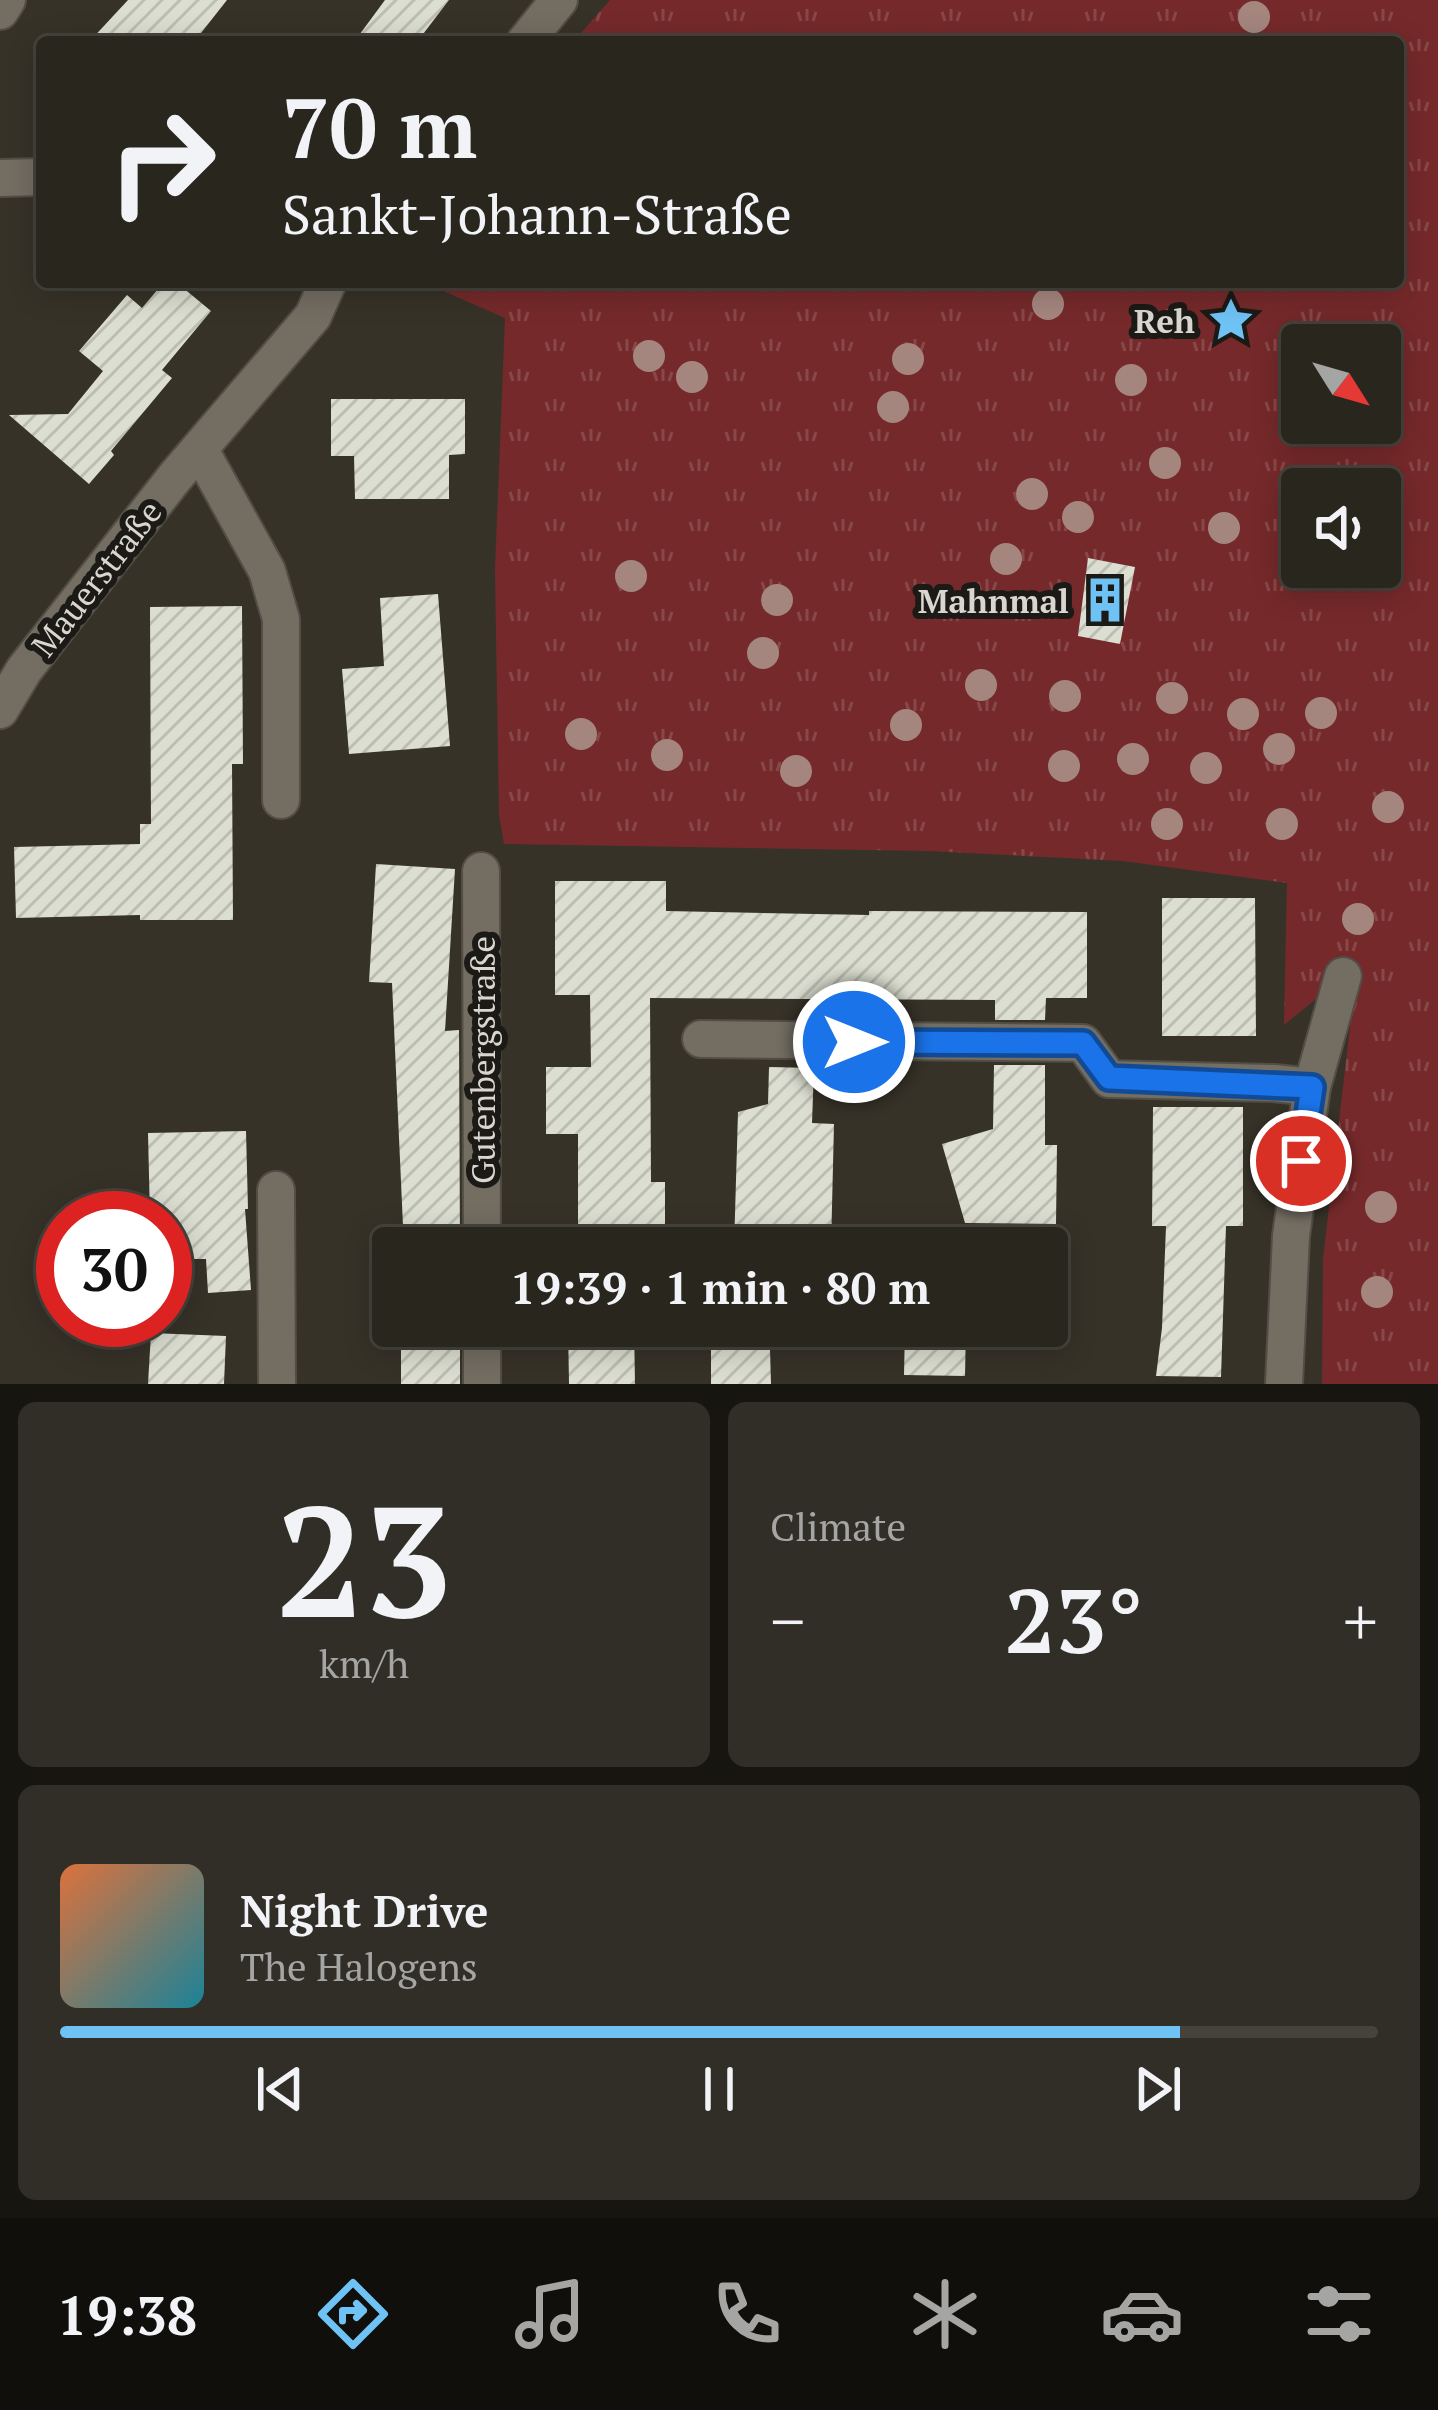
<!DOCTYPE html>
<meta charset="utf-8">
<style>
:root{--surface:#29261e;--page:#312e27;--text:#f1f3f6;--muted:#a5a5a4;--line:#45433c;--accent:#6fc2f4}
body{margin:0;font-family:"PT Serif",serif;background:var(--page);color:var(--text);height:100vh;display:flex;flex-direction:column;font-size:45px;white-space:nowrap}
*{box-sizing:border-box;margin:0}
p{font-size:39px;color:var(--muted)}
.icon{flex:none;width:66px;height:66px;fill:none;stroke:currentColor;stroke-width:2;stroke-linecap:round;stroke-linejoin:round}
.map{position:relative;height:1384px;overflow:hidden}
.panel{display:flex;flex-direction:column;gap:18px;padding:18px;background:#171510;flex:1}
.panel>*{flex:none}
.top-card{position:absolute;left:36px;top:36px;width:1368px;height:252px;border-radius:12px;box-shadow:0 6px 30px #0003,0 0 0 3px var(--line);background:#29261e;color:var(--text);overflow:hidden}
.needle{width:78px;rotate:127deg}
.fabs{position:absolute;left:1281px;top:324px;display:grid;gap:24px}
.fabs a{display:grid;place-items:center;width:120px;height:120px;border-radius:12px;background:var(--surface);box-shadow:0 6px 30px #0003,0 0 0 3px var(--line);font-size:60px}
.speed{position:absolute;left:36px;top:1191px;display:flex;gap:24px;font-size:60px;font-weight:700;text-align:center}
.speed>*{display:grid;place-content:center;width:156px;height:156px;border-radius:50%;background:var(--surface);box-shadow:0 6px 30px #0003,0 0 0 3px var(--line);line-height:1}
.speed .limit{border:18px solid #d22;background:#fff;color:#111}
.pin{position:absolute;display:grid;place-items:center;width:102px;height:102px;color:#fff;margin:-51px;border:6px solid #fff;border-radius:50%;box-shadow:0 3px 12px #0007}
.me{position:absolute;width:132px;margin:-66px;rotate:90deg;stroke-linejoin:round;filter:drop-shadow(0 0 9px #0008)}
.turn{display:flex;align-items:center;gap:42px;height:252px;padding:0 48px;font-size:54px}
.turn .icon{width:156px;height:156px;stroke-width:2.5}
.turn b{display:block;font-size:84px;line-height:102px}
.big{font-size:90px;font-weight:700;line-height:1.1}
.panel .card{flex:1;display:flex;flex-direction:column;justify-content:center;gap:18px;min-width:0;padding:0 42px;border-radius:18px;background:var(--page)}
.panel .dial{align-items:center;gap:0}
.dial b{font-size:156px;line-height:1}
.song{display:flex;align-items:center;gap:36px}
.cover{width:144px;height:144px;border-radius:18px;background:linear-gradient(135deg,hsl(20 70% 55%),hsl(190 70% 35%))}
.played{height:12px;border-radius:6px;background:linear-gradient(90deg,var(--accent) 85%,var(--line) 85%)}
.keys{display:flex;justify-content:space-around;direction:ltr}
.heat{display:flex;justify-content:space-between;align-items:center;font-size:66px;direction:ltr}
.panel .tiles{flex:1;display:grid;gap:18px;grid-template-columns:1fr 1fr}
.card:last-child{grid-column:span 2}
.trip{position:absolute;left:372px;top:1227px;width:696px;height:120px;border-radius:12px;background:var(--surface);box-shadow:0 6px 30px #0003,0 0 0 3px var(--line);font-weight:700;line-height:120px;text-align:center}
.dock{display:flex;height:192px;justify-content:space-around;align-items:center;background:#100f0c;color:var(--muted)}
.dock .icon{width:84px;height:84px}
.dock .current{color:var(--accent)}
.dock b{font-size:54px;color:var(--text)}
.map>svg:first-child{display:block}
.park{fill:url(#park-tufts);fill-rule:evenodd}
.building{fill:url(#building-hatch)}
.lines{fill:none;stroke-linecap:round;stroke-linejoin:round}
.minor-casing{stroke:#524e46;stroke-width:40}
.minor{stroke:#736d62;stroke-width:36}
.tree{fill:#a4867f}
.route-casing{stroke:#114b97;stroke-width:30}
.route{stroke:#1a73e8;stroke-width:21}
.labels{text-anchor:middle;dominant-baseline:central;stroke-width:12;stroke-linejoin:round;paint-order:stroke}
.poi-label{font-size:33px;font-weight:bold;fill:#d9d5cf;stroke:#1c1a16;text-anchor:end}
.street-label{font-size:33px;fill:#d9d5cf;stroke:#1c1a16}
</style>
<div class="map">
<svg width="1438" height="1384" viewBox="0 0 1438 1384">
<defs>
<pattern id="park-tufts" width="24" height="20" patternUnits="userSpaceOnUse" patternTransform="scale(3)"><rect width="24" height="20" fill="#75292a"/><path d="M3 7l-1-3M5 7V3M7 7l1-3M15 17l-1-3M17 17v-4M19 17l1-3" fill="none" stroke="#884748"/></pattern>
<pattern id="building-hatch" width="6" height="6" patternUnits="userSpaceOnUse" patternTransform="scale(3)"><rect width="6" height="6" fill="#dbded0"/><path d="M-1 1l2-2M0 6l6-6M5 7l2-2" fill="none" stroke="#bcbeb3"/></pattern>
</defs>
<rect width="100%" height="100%" fill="#373228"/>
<path class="park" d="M610 0H1438V1384H1322L1323 1259 1350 1027 1343 977 1284 1025 1287 883 1123 861 929 851 504 844 499 815 495 570 505 318 423 282H1398V42H573ZM1302 345H1380V423H1302ZM1302 489H1380V567H1302Z"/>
<g class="building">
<polygon points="128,0 227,0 194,42 89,42"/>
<polygon points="385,0 449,0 417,42 354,42"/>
<polygon points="164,282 176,282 211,311 162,370 172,378 111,451 114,455 89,484 9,415 68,414 103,371 79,351 127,295 142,308"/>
<polygon points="331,399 465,399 465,454 449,455 449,499 355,499 354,456 331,456"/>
<polygon points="1088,558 1135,567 1120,644 1078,636"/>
<polygon points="438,594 450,746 349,754 342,669 384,666 380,598"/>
<polygon points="242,606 243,764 232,764 233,920 140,920 140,915 16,918 14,847 140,844 140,824 151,824 150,607"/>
<polygon points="376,864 455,869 445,1031 459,1030 460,1248 404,1248 392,983 369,982"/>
<polygon points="555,881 666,881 666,911 869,915 869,911 1087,912 1087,998 1046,998 1045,1020 995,1020 995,1000 650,998 651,1182 665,1182 665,1248 578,1248 578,1134 546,1134 546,1067 591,1067 590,995 555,995"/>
<polygon points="1162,898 1255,898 1256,1036 1162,1036"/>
<polygon points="994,1065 1045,1065 1045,1145 1057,1145 1056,1224 965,1223 942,1144 993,1129"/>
<polygon points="769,1067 814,1068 812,1123 834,1124 831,1248 734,1248 738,1112 768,1104"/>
<polygon points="1153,1107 1243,1107 1243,1226 1226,1226 1221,1377 1156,1376 1162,1328 1166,1226 1152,1226"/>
<polygon points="246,1131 248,1209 245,1209 251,1290 208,1293 206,1259 165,1259 165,1218 150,1218 148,1133"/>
<rect x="401" y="1326" width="59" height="58"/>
<polygon points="568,1326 634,1326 635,1384 569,1384"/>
<polygon points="905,1326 966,1326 965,1376 904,1375"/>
<polygon points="151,1333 226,1336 224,1384 148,1384"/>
<polygon points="770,1349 771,1384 711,1384 711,1350"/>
</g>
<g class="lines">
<g class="minor-casing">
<g id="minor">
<polyline points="0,11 7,0"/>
<polyline points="525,42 559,0"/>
<polyline points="0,178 42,177"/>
<polyline points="200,450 267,571 281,619 281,800"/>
<polyline points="0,710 24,670 175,477 313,316 328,282"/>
<polyline points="481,871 482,1248"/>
<polyline points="701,1039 1083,1043 1109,1079 1274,1083 1312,1087"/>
<polyline points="276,1190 277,1384"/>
<polyline points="482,1326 482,1384"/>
<polyline points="1284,1384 1291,1236 1312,1087 1343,976"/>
</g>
</g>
<use href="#minor" class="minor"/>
</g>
<g class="tree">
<circle cx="1254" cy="17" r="16"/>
<circle cx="1048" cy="304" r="16"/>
<circle cx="649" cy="356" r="16"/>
<circle cx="908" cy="359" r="16"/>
<circle cx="692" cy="377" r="16"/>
<circle cx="1131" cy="380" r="16"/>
<circle cx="893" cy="407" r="16"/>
<circle cx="1165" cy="463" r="16"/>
<circle cx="1032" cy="494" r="16"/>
<circle cx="1078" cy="517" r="16"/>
<circle cx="1224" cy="528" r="16"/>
<circle cx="1006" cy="559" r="16"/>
<circle cx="631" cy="576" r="16"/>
<circle cx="777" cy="600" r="16"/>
<circle cx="763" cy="653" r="16"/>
<circle cx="981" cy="685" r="16"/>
<circle cx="1065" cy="696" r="16"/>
<circle cx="1172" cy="698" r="16"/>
<circle cx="1321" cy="713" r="16"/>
<circle cx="1243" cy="714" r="16"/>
<circle cx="906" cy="725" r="16"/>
<circle cx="581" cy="734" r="16"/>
<circle cx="1279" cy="749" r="16"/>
<circle cx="667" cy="755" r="16"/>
<circle cx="1133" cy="759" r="16"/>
<circle cx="1064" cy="766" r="16"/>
<circle cx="1206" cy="768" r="16"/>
<circle cx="796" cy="771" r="16"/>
<circle cx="1388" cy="807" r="16"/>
<circle cx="1167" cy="824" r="16"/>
<circle cx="1282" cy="824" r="16"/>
<circle cx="1358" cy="919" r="16"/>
<circle cx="1381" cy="1207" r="16"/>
<circle cx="1377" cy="1292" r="16"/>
</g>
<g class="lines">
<g class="route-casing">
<polyline id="route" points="854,1042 1083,1043 1109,1078 1312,1087 1301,1161"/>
</g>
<use href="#route" class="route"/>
</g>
<defs>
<g id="sight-bare" transform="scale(3.6)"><path d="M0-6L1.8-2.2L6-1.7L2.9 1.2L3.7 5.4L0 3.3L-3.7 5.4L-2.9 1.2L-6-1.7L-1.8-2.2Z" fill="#6fc2f4" stroke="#1c1a16" stroke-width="2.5" paint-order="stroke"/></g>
<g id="building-bare" transform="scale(3.6)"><path d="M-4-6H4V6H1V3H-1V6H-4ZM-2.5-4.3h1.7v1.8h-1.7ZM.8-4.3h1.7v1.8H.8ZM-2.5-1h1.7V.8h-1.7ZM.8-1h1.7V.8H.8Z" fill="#6fc2f4" stroke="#1c1a16" stroke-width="2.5" paint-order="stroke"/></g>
</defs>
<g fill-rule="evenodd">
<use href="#sight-bare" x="1231" y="320"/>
<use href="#building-bare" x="1105" y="600"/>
</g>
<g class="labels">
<g class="poi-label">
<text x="1195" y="320">Reh</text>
<text x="1069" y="600">Mahnmal</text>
</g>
<g class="street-label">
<text transform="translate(96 578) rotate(-52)">Mauerstraße</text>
<text transform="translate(482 1060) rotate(-90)">Gutenbergstraße</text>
</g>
</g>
</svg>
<div class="fabs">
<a><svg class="needle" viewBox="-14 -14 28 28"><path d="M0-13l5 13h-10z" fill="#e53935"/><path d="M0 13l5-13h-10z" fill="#a5a5a4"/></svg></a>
<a><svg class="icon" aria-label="sound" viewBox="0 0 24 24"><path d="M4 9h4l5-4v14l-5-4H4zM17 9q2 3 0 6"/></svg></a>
</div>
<div class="speed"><div class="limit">30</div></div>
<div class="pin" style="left:1301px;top:1161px;background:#d93025"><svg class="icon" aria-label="arrive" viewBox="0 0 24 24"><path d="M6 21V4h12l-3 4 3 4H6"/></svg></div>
<svg class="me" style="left:854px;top:1042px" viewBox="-20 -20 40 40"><circle r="17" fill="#1a73e8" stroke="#fff" stroke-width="3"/><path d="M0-11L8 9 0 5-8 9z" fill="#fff"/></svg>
<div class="trip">19:39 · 1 min · 80 m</div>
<div class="top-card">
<div class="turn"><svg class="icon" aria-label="right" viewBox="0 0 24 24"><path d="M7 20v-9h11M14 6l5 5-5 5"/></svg><div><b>70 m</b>Sankt-Johann-Straße</div></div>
</div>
</div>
<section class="panel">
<div class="tiles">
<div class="card dial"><b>23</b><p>km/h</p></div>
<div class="card"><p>Climate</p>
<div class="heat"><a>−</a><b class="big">23°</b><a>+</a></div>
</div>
<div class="card">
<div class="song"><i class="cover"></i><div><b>Night Drive</b><p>The Halogens</p></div></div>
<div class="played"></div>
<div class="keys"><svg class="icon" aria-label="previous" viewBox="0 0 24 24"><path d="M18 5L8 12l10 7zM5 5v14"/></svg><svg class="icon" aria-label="pause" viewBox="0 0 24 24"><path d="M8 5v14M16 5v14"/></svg><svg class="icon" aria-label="next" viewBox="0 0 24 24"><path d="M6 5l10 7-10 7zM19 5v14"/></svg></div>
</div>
</div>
</section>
<nav class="dock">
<b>19:38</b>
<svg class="icon current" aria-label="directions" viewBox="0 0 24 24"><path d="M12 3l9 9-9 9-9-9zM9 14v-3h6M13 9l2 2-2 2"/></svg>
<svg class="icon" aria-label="music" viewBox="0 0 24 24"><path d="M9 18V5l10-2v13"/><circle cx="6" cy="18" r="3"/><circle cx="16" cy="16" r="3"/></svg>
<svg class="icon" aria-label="phone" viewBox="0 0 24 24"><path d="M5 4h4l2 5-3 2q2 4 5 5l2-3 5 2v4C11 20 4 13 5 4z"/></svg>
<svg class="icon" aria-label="climate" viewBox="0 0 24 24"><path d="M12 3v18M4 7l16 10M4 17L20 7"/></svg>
<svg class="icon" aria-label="car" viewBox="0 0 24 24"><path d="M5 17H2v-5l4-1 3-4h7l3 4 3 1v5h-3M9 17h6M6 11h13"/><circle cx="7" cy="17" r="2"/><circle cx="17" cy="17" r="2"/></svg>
<svg class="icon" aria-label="filters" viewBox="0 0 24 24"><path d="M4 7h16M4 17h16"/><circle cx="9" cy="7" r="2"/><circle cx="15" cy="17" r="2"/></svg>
</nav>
